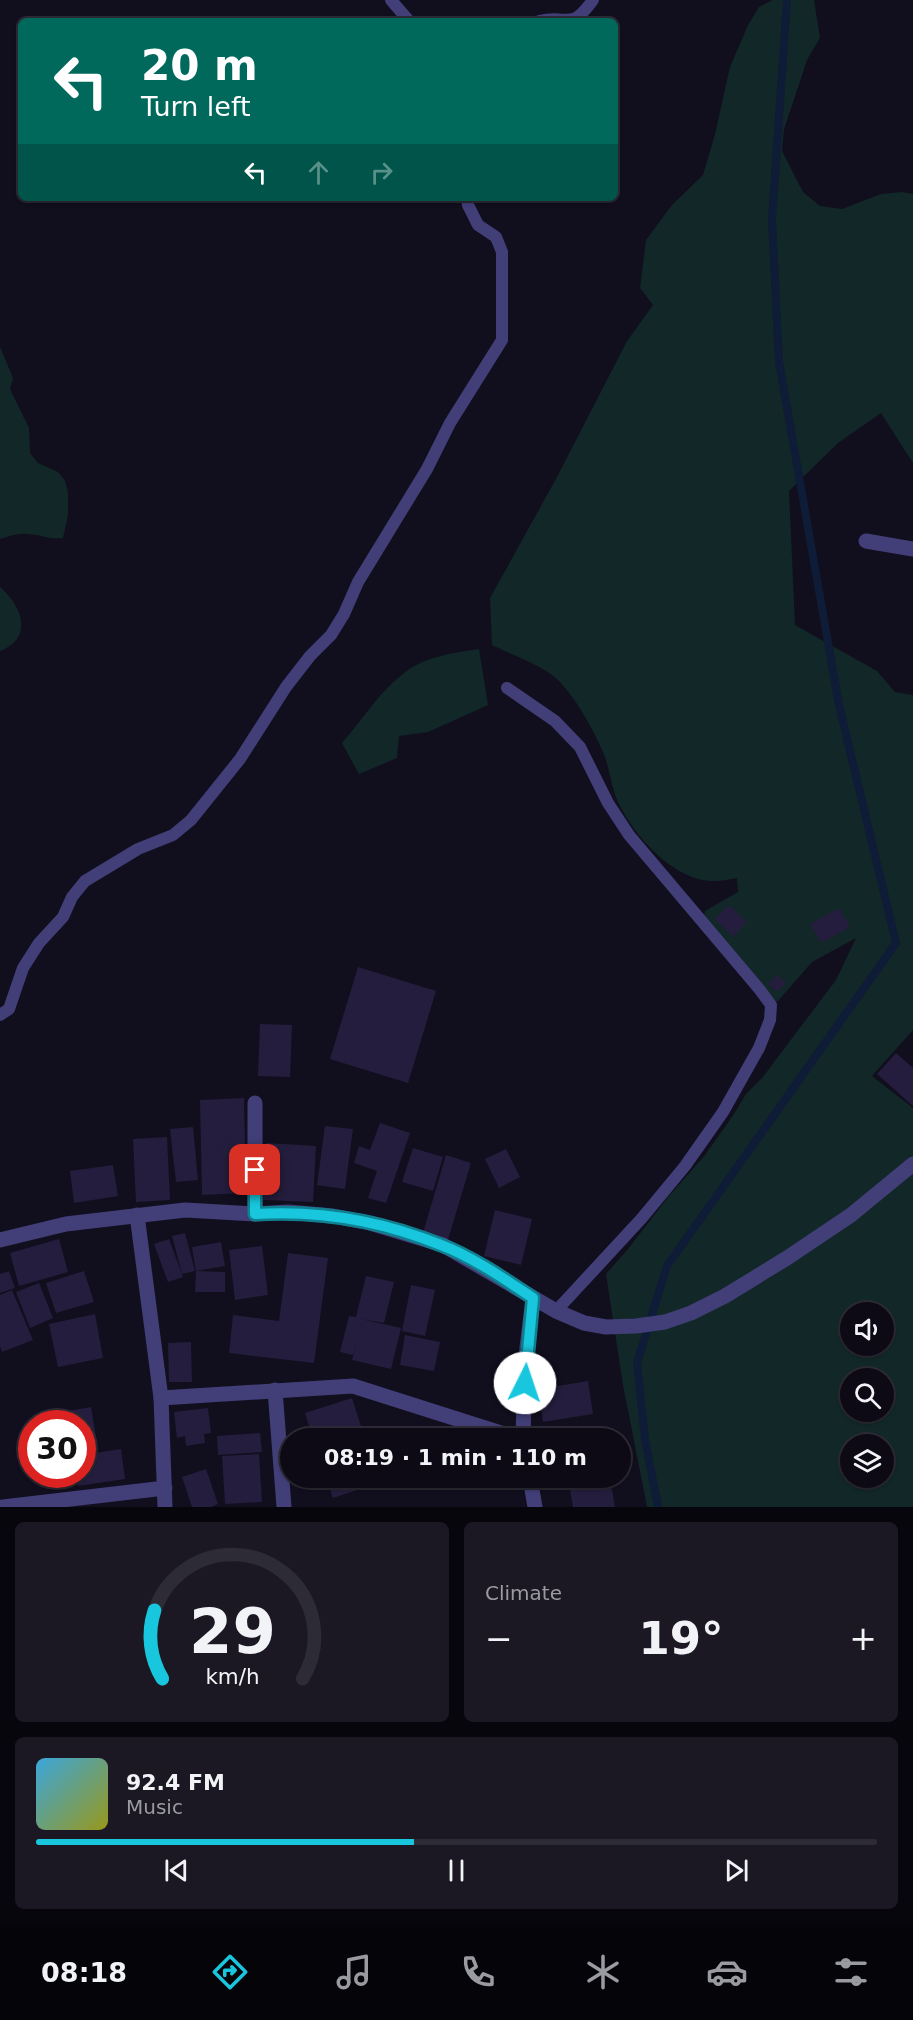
<!DOCTYPE html>
<meta charset="utf-8">
<style>
:root{--surface:#0d0a16;--page:#1b1823;--text:#f1f3f6;--muted:#9a9aa1;--line:#2d2b35;--accent:#18c7de}
body{margin:0;font-family:"DejaVu Sans",sans-serif;background:var(--page);color:var(--text);height:100vh;display:flex;flex-direction:column;font-size:22px;white-space:nowrap}
*{box-sizing:border-box;margin:0}
p{font-size:20px;color:var(--muted)}
.icon{flex:none;width:33px;height:33px;fill:none;stroke:currentColor;stroke-width:2;stroke-linecap:round;stroke-linejoin:round}
.map{position:relative;height:1507px;overflow:hidden}
.side{display:flex;flex-direction:column;gap:15px;padding:15px;background:#07060c;flex:1}
.side>*{flex:none}
.guide{position:absolute;left:18px;top:18px;width:600px;height:183px;border-radius:9px;box-shadow:0 2px 4px #0004,0 0 0 2px var(--line);background:#00695c;color:#fff;overflow:hidden}
.controls{position:absolute;left:840px;top:1302px;display:grid;gap:12px}
.controls a{display:grid;place-items:center;width:54px;height:54px;border-radius:50%;background:var(--surface);box-shadow:0 2px 4px #0004,0 0 0 2px var(--line);font-size:30px}
.speed{position:absolute;left:18px;top:1410px;display:flex;gap:12px;font-size:30px;font-weight:700;text-align:center}
.speed>*{display:grid;place-content:center;width:78px;height:78px;border-radius:50%;background:var(--surface);box-shadow:0 2px 4px #0004,0 0 0 2px var(--line);line-height:1}
.speed .limit{border:9px solid #d22;background:#fff;color:#111}
.pin{position:absolute;display:grid;place-items:center;width:51px;height:51px;color:#fff;margin:-26px;border-radius:12px;box-shadow:0 3px 9px #0006}
.me{position:absolute;width:66px;margin:-33px;rotate:4deg;stroke-linejoin:round;filter:drop-shadow(0 0 4px #0008)}
.turn{display:flex;align-items:center;gap:21px;height:126px;padding:0 24px;font-size:27px}
.turn .icon{width:78px;height:78px;stroke-width:2.5}
.turn b{display:block;font-size:42px;line-height:51px}
.lanes{display:flex;align-items:center;height:57px;padding:0 24px;background:#0003;justify-content:center;gap:30px;direction:ltr}
.lanes .off{opacity:.35}
.big{font-size:45px;font-weight:700;line-height:1.1}
.side .widget{flex:1;display:flex;flex-direction:column;justify-content:center;gap:9px;min-width:0;padding:0 21px;border-radius:9px;background:var(--page)}
.side .dial{align-items:center;gap:0}
.dial svg{height:156px;overflow:visible;fill:none;stroke:var(--line);stroke-width:7;stroke-linecap:round;text-anchor:middle}
.dial text{fill:var(--text);stroke:none}
.song{display:flex;align-items:center;gap:18px}
.cover{width:72px;height:72px;border-radius:9px;background:linear-gradient(135deg,hsl(200 70% 55%),hsl(60 70% 35%))}
.played{height:6px;border-radius:3px;background:linear-gradient(90deg,var(--accent) 45%,var(--line) 45%)}
.keys{display:flex;justify-content:space-around;direction:ltr}
.heat{display:flex;justify-content:space-between;align-items:center;font-size:33px;direction:ltr}
.side .tiles{flex:1;display:grid;gap:15px;grid-template-columns:1fr 1fr}
.widget:last-child{grid-column:span 2}
.trip{position:absolute;left:280px;top:1428px;width:351px;height:60px;border-radius:30px;background:var(--surface);box-shadow:0 2px 4px #0004,0 0 0 2px var(--line);font-weight:700;line-height:60px;text-align:center}
.dock{display:flex;height:96px;justify-content:space-around;align-items:center;background:#050409;color:var(--muted)}
.dock .icon{width:42px;height:42px}
.dock .on{color:var(--accent)}
.dock b{font-size:27px;color:var(--text)}
.map>svg:first-child{display:block}
.green{fill:#122727;fill-rule:evenodd}
.lines{fill:none;stroke-linecap:round;stroke-linejoin:round}
.stream{stroke:#0e1c37;stroke-width:8}
.building{fill:#241d3d}
.service{stroke:#413e78;stroke-width:12}
.minor{stroke:#413e78;stroke-width:15}
.tertiary{stroke:#413e78;stroke-width:15}
.route-casing{stroke:#108190;stroke-width:15}
.route{stroke:#18c7de;stroke-width:10}
</style>
<div class="map">
<svg width="913" height="1507" viewBox="0 0 913 1507">
<rect width="100%" height="100%" fill="#110e1e"/>
<g class="green">
<path d="M773 0H814L820 38 807 60 784 129 782 151 803 192 820 206 842 209 881 194 902 192 913 194V463L881 413 838 443 789 491 795 625 877 671 895 692 913 695V1030L872 1076 913 1108V1507H647L623 1385 606 1274 628 1249 668 1197 705 1155 734 1114 746 1094 762 1078 836 980 856 938 812 962 777 1002 761 987 703 922 705 911 738 892 737 878C730 879 722 881 715 881 675 882 635 837 619 804 611 788 610 768 603 752 592 727 578 702 560 682 546 666 511 655 492 645L490 598 557 477 627 341 653 305 640 288 646 240 672 205 703 175 715 134 730 67 748 25 759 7ZM850 1312H884V1346H850ZM850 1378H884V1412H850ZM850 1444H884V1478H850Z"/>
<path d="M0 347 13 378 10 389 29 428 30 453 38 463 58 472 65 481 68 492V515L63 538C49 540 43 535 29 534 19 533 10 536 0 539Z"/>
<path d="M0 587C22 606 34 638 0 651Z"/>
<path d="M479 649 488 705 428 732 399 736 397 758 359 774 342 743C362 720 380 691 404 673 425 656 454 653 479 649Z"/>
</g>
<g class="lines">
<polyline class="stream" points="658,1507 645,1439 637,1363 667,1266 896,943 839,705 779,362 772,219 787,0"/>
</g>
<g class="building">
<polygon points="729,905 747,922 733,937 714,919"/>
<polygon points="839,908 850,927 821,943 810,924"/>
<polygon points="358,967 436,991 408,1083 330,1059"/>
<polygon points="777,975 786,983 777,992 768,984"/>
<polygon points="260,1024 292,1025 290,1077 258,1076"/>
<polygon points="896,1053 913,1068 913,1106 877,1074"/>
<polygon points="244,1098 246,1193 202,1195 200,1100"/>
<polygon points="380,1123 410,1133 386,1203 368,1198 377,1171 354,1163 359,1146 370,1150"/>
<polygon points="325,1126 353,1129 345,1189 317,1185"/>
<polygon points="193,1127 198,1180 176,1182 170,1129"/>
<polygon points="167,1137 170,1200 136,1202 133,1139"/>
<polygon points="266,1143 316,1146 313,1202 263,1200"/>
<polygon points="413,1148 443,1157 433,1191 402,1182"/>
<polygon points="506,1149 520,1177 499,1188 485,1159"/>
<polygon points="446,1155 471,1163 447,1243 422,1236"/>
<polygon points="113,1165 118,1196 74,1203 70,1171"/>
<polygon points="495,1210 532,1219 521,1265 484,1256"/>
<polygon points="185,1233 195,1271 182,1274 172,1236"/>
<polygon points="59,1239 68,1272 19,1286 10,1253"/>
<polygon points="169,1239 183,1277 168,1282 154,1244"/>
<polygon points="221,1242 225,1266 196,1271 225,1272 225,1292 195,1292 196,1272 192,1247"/>
<polygon points="262,1246 268,1295 235,1300 229,1250"/>
<polygon points="288,1253 328,1258 314,1363 229,1353 233,1315 279,1321"/>
<polygon points="9,1271 15,1288 0,1293 0,1274"/>
<polygon points="84,1271 94,1302 56,1313 46,1283"/>
<polygon points="366,1276 394,1282 384,1323 361,1319 401,1328 391,1369 352,1360 357,1341 353,1355 340,1352 349,1316 356,1317"/>
<polygon points="39,1283 53,1318 30,1328 16,1292"/>
<polygon points="411,1285 435,1290 425,1336 402,1331"/>
<polygon points="12,1290 33,1340 2,1352 0,1346 0,1295"/>
<polygon points="95,1314 103,1358 58,1367 49,1324"/>
<polygon points="405,1335 440,1342 434,1371 400,1365"/>
<polygon points="191,1342 192,1382 169,1382 168,1343"/>
<polygon points="588,1381 593,1414 543,1422 539,1389"/>
<polygon points="352,1398 364,1436 355,1438 313,1438 305,1413"/>
<polygon points="91,1407 98,1449 82,1452 82,1424 70,1424 68,1411"/>
<polygon points="208,1408 211,1433 204,1434 205,1443 186,1446 185,1436 177,1438 174,1412"/>
<polygon points="260,1433 262,1452 218,1455 217,1436"/>
<polygon points="121,1449 125,1479 78,1486 77,1474 82,1474 82,1455"/>
<polygon points="259,1454 262,1502 225,1504 222,1456"/>
<polygon points="206,1469 218,1504 211,1507 192,1507 182,1477"/>
<polygon points="291,1478 318,1478 294,1486"/>
<polygon points="326,1478 356,1478 360,1489 333,1498"/>
<polygon points="568,1478 610,1478 615,1507 573,1507"/>
</g>
<g class="lines">
<g class="service">
<polyline points="391,0 409,21"/>
<path d="M539 21C569 14 570 32 593 0"/>
<polyline points="507,688 555,721 580,747 608,803 629,835 760,990 771,1005 770,1020 759,1048 723,1112 685,1166 642,1218 556,1311"/>
<polyline points="0,1015 9,1009 23,968 39,943 63,917 72,897 85,881 138,849 173,835 191,820 240,759 286,687 310,656 331,635 344,614 358,582 427,469 450,423 502,340 502,252 496,237 478,225 468,205 467,198"/>
</g>
<g class="minor">
<polyline points="866,541 913,549"/>
<polyline points="255,1214 255,1103"/>
<polyline points="137,1215 161,1398 165,1507"/>
<polyline points="275,1390 284,1507"/>
<polyline points="161,1398 353,1386 517,1438"/>
<polyline points="523,1438 525,1364 533,1298"/>
<polyline points="530,1478 535,1507"/>
<polyline points="3,1507 165,1488"/>
</g>
<polyline class="tertiary" points="0,1240 66,1224 185,1210 255,1214 288,1212 333,1216 370,1223 443,1245 556,1311 584,1323 606,1327 636,1326 665,1322 691,1313 725,1296 787,1258 851,1215 913,1164"/>
</g>
<g class="lines">
<g class="route-casing">
<path id="route" d="M255 1170V1214C319 1210 382 1221 441 1245 471 1256 506 1280 533 1298L525 1383"/>
</g>
<use href="#route" class="route"/>
</g>
</svg>
<div class="controls">
<a><svg class="icon" aria-label="sound" viewBox="0 0 24 24"><path d="M4 9h4l5-4v14l-5-4H4zM17 9q2 3 0 6"/></svg></a>
<a><svg class="icon" aria-label="search" viewBox="0 0 24 24"><circle cx="10" cy="10" r="6"/><path d="M15 15l6 6"/></svg></a>
<a><svg class="icon" aria-label="layers" viewBox="0 0 24 24"><path d="M12 4l9 5-9 5-9-5zM3 14l9 5 9-5"/></svg></a>
</div>
<div class="speed"><div class="limit">30</div></div>
<div class="pin" style="left:255px;top:1170px;background:#d93025"><svg class="icon" aria-label="arrive" viewBox="0 0 24 24"><path d="M6 21V4h12l-3 4 3 4H6"/></svg></div>
<svg class="me" style="left:525px;top:1383px" viewBox="-20 -20 40 40"><circle r="19" fill="#fff"/><path d="M0-13L10 11 0 6-10 11z" fill="#18c7de"/></svg>
<div class="trip">08:19 · 1 min · 110 m</div>
<div class="guide">
<div class="turn"><svg class="icon" aria-label="left" viewBox="0 0 24 24"><path d="M17 20v-9H6M10 6l-5 5 5 5"/></svg><div><b>20 m</b>Turn left</div></div>
<div class="lanes"><svg class="icon" aria-label="left" viewBox="0 0 24 24"><path d="M17 20v-9H6M10 6l-5 5 5 5"/></svg><svg class="icon off" aria-label="ahead" viewBox="0 0 24 24"><path d="M12 20V5M6 11l6-6 6 6"/></svg><svg class="icon off" aria-label="right" viewBox="0 0 24 24"><path d="M7 20v-9h11M14 6l5 5-5 5"/></svg></div>
</div>
</div>
<section class="side">
<div class="tiles">
<div class="widget dial"><svg viewBox="0 0 100 80">
<path d="M14 69A42 42 0 1 1 86 69"/>
<path d="M14 69A42 42 0 0 1 10 34" stroke="#18c7de"/>
<text x="50" y="56" font-size="32" font-weight="700">29</text>
<text x="50" y="72" font-size="11">km/h</text>
</svg></div>
<div class="widget"><p>Climate</p>
<div class="heat"><a>−</a><b class="big">19°</b><a>+</a></div>
</div>
<div class="widget">
<div class="song"><i class="cover"></i><div><b>92.4 FM</b><p>Music</p></div></div>
<div class="played"></div>
<div class="keys"><svg class="icon" aria-label="previous" viewBox="0 0 24 24"><path d="M18 5L8 12l10 7zM5 5v14"/></svg><svg class="icon" aria-label="pause" viewBox="0 0 24 24"><path d="M8 5v14M16 5v14"/></svg><svg class="icon" aria-label="next" viewBox="0 0 24 24"><path d="M6 5l10 7-10 7zM19 5v14"/></svg></div>
</div>
</div>
</section>
<nav class="dock">
<b>08:18</b>
<svg class="icon on" aria-label="directions" viewBox="0 0 24 24"><path d="M12 3l9 9-9 9-9-9zM9 14v-3h6M13 9l2 2-2 2"/></svg>
<svg class="icon" aria-label="music" viewBox="0 0 24 24"><path d="M9 18V5l10-2v13"/><circle cx="6" cy="18" r="3"/><circle cx="16" cy="16" r="3"/></svg>
<svg class="icon" aria-label="phone" viewBox="0 0 24 24"><path d="M5 4h4l2 5-3 2q2 4 5 5l2-3 5 2v4C11 20 4 13 5 4z"/></svg>
<svg class="icon" aria-label="climate" viewBox="0 0 24 24"><path d="M12 3v18M4 7l16 10M4 17L20 7"/></svg>
<svg class="icon" aria-label="car" viewBox="0 0 24 24"><path d="M5 17H2v-5l4-1 3-4h7l3 4 3 1v5h-3M9 17h6M6 11h13"/><circle cx="7" cy="17" r="2"/><circle cx="17" cy="17" r="2"/></svg>
<svg class="icon" aria-label="filters" viewBox="0 0 24 24"><path d="M4 7h16M4 17h16"/><circle cx="9" cy="7" r="2"/><circle cx="15" cy="17" r="2"/></svg>
</nav>
